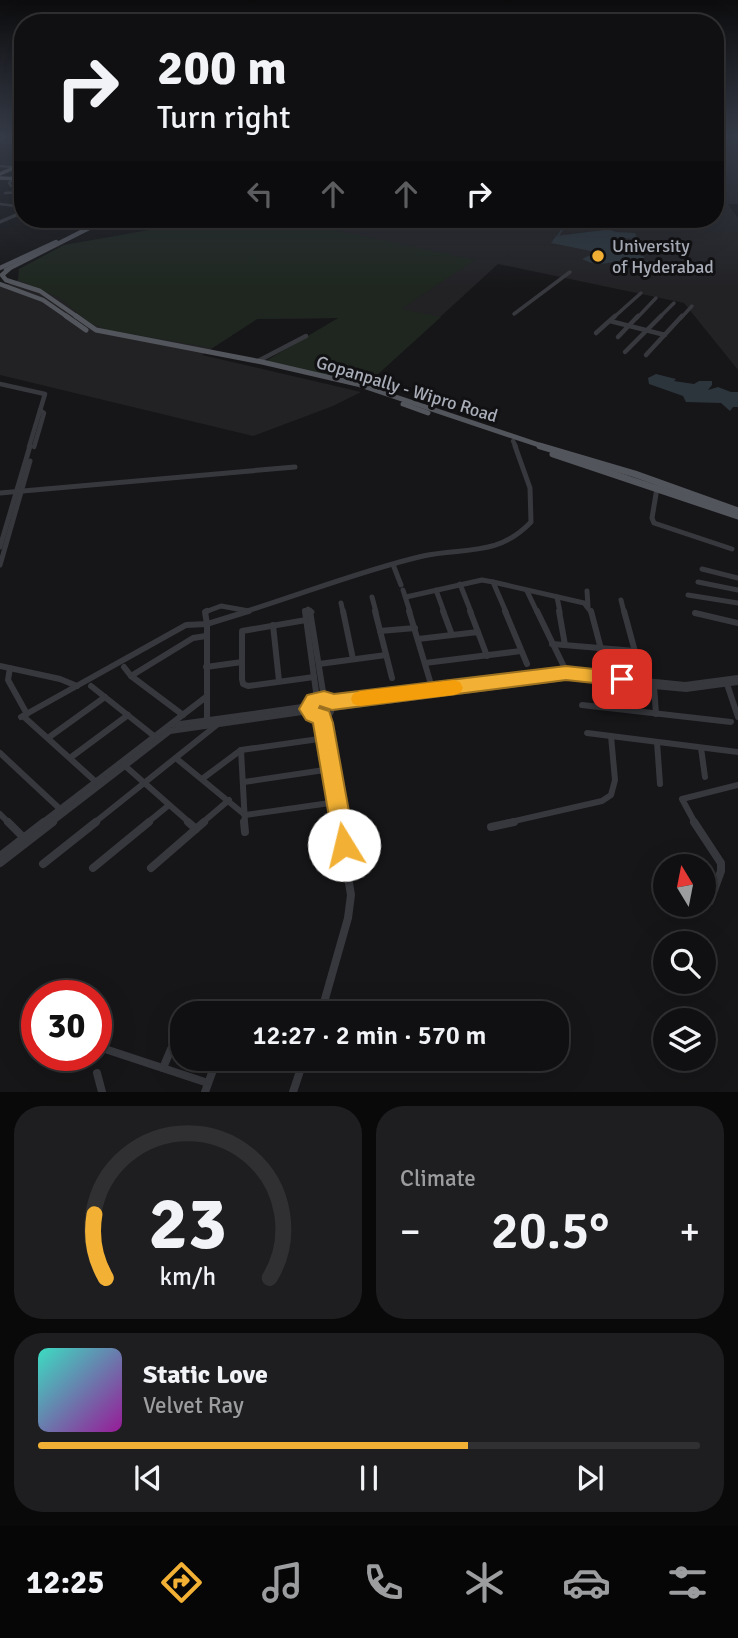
<!DOCTYPE html>
<meta charset="utf-8">
<style>
:root{--surface:#101012;--page:#1e1e20;--text:#f1f3f6;--muted:#9c9d9f;--line:#303032;--accent:#f2b134}
body{margin:0;font-family:Signika,sans-serif;background:var(--page);color:var(--text);height:100vh;display:flex;flex-direction:column;font-size:26px;white-space:nowrap}
*{box-sizing:border-box;margin:0}
p{font-size:23px;color:var(--muted)}
.icon{flex:none;width:38px;height:38px;fill:none;stroke:currentColor;stroke-width:2;stroke-linecap:round;stroke-linejoin:round}
.map{position:relative;height:1092px;overflow:hidden}
.side{display:flex;flex-direction:column;gap:14px;padding:14px;background:#09090a;flex:1}
.side>*{flex:none}
.guide{position:absolute;left:14px;top:14px;width:710px;height:214px;border-radius:28px;box-shadow:0 7px 28px #0002,0 0 0 2px var(--line);background:#101012;color:var(--text);overflow:hidden}
.needle{width:46px;rotate:350deg}
.controls{position:absolute;left:653px;top:854px;display:grid;gap:14px}
.controls a{display:grid;place-items:center;width:63px;height:63px;border-radius:50%;background:var(--surface);box-shadow:0 7px 28px #0002,0 0 0 2px var(--line);font-size:35px}
.speed{position:absolute;left:21px;top:980px;display:flex;gap:14px;font-size:35px;font-weight:700;text-align:center}
.speed>*{display:grid;place-content:center;width:91px;height:91px;border-radius:50%;background:var(--surface);box-shadow:0 7px 28px #0002,0 0 0 2px var(--line);line-height:1}
.speed .limit{border:10px solid #d22;background:#fff;color:#111}
.pin{position:absolute;display:grid;place-items:center;width:60px;height:60px;color:#fff;margin:-30px;border-radius:14px;box-shadow:0 4px 10px #0006}
.me{position:absolute;width:77px;margin:-38px;rotate:351deg;stroke-linejoin:round;filter:drop-shadow(0 0 5px #0008)}
.turn{display:flex;align-items:center;gap:24px;height:147px;padding:0 28px;font-size:32px}
.turn .icon{width:91px;height:91px;stroke-width:2.5}
.turn b{display:block;font-size:49px;line-height:60px}
.lanes{display:flex;align-items:center;height:66px;padding:0 28px;background:#0003;justify-content:center;gap:35px;direction:ltr}
.lanes .off{opacity:.35}
.big{font-size:52px;font-weight:600;line-height:1.1}
.side .widget{flex:1;display:flex;flex-direction:column;justify-content:center;gap:10px;min-width:0;padding:0 24px;border-radius:28px;background:var(--page)}
.side .dial{align-items:center;gap:0}
.dial svg{height:182px;overflow:visible;fill:none;stroke:var(--line);stroke-width:7;stroke-linecap:round;text-anchor:middle}
.dial text{fill:var(--text);stroke:none}
.song{display:flex;align-items:center;gap:21px}
.cover{width:84px;height:84px;border-radius:10px;background:linear-gradient(135deg,hsl(170 70% 55%),hsl(300 70% 35%))}
.played{height:7px;border-radius:4px;background:linear-gradient(90deg,var(--accent) 65%,var(--line) 65%)}
.keys{display:flex;justify-content:space-around;direction:ltr}
.heat{display:flex;justify-content:space-between;align-items:center;font-size:38px;direction:ltr}
.side .tiles{flex:1;display:grid;gap:14px;grid-template-columns:1fr 1fr}
.widget:last-child{grid-column:span 2}
.trip{position:absolute;left:170px;top:1001px;width:399px;height:70px;border-radius:28px;background:var(--surface);box-shadow:0 7px 28px #0002,0 0 0 2px var(--line);font-weight:600;line-height:70px;text-align:center}
.dock{display:flex;height:112px;justify-content:space-around;align-items:center;background:#060607;color:var(--muted)}
.dock .icon{width:49px;height:49px}
.dock .current{color:var(--accent)}
.dock b{font-size:32px;color:var(--text)}
.map>svg:first-child{display:block}
.built{fill:#222225}
.green{fill:#1e261f}
.water{fill:#2c353c}
.lines{fill:none;stroke-linecap:round;stroke-linejoin:round}
.stream{stroke:#2c353c;stroke-width:2}
.minor-far5{stroke:#37383d;stroke-width:2.5}
.minor-far4{stroke:#37383d;stroke-width:3.5}
.minor-far3{stroke:#37383d;stroke-width:4.5}
.minor-far2{stroke:#37383d;stroke-width:5}
.minor-far1{stroke:#37383d;stroke-width:6}
.minor{stroke:#37383d;stroke-width:8}
.major-far3{stroke:#53555c;stroke-width:3.5}
.major-far2{stroke:#53555c;stroke-width:4.5}
.major-far1{stroke:#53555c;stroke-width:5}
.major{stroke:#53555c;stroke-width:7}
.route{fill:#f2b134;stroke:#9d7322;stroke-width:2}
.slow{fill:#f59e0b}
.poi-dot{fill:#f2b134;stroke:#111113;stroke-width:2.5}
.labels{text-anchor:middle;dominant-baseline:central;stroke-width:6;stroke-linejoin:round;paint-order:stroke}
.far-poi-label{font-size:18px;fill:#a8adb8;stroke:#111113;text-anchor:start}
.far-street-label{font-size:18px;fill:#a8adb8;stroke:#111113}
</style>
<div class="map">
<svg width="738" height="1092" viewBox="0 0 738 1092">
<rect width="100%" height="100%" fill="#161618"/>
<polygon class="built" points="716,137 738,137 738,204 728,204 738,218 738,370 684,303 498,264 366,385 338,318 257,319 202,355 361,392 333,406 253,436 0,375 0,287 177,219 716,219"/>
<polygon class="green" points="211,219 284,219 475,260 401,309 441,317 366,385 264,362 338,318 257,319 212,348 107,330 88,322 60,298 18,280 19,269 64,245"/>
<g class="water">
<path d="M603 228 617 232 635 233 638 239 618 238 629 242 622 246 634 249 636 254 645 257 642 259 674 271C648 276 646 264 625 262 607 260 602 269 582 259L596 252 551 243 556 236 604 230Z"/>
<polygon points="656,374 676,379 674,381 694,384 699,381 712,381 712,385 708,390 718,387 731,392 738,392 738,407 733,407 730,411 721,403 686,402 683,396 649,384 648,378"/>
</g>
<g class="lines">
<polyline class="stream" points="558,236 567,222 564,219"/>
<g class="minor-far5">
<polyline points="0,140 7,136"/>
<polyline points="7,141 18,136"/>
<polyline points="0,142 23,145"/>
<polyline points="0,166 11,167"/>
<polyline points="12,180 9,183 11,186 23,188"/>
<polyline points="5,193 23,192"/>
<polyline points="0,204 23,207"/>
<polyline points="12,217 23,212"/>
</g>
<g class="minor-far4">
<polyline points="99,219 108,219"/>
<polyline points="0,222 16,215"/>
<polyline points="514,314 570,272"/>
<polyline points="613,318 641,293"/>
<polyline points="637,318 656,298"/>
<polyline points="659,318 674,303"/>
<polyline points="681,318 692,306"/>
</g>
<g class="minor-far3">
<polyline points="610,321 665,335"/>
<polyline points="596,333 615,316"/>
<polyline points="618,337 638,316"/>
<polyline points="625,352 661,316"/>
<polyline points="646,355 682,316"/>
<polyline points="258,361 306,336"/>
<polyline points="0,384 45,394 29,447"/>
<polyline points="513,441 516,447"/>
<polyline points="34,447 44,413 40,410"/>
</g>
<g class="minor-far2">
<polyline points="657,488 652,518 654,523 732,549"/>
<polyline points="0,493 295,467"/>
<polyline points="0,547 30,446"/>
<polyline points="0,565 30,461"/>
<polyline points="394,567 401,585"/>
<polyline points="702,569 738,578"/>
<polyline points="493,582 584,603 591,612"/>
<polyline points="698,582 738,590"/>
<polyline points="460,584 471,612"/>
<polyline points="403,590 410,612"/>
<polyline points="436,590 444,612"/>
<polyline points="527,591 537,612"/>
<polyline points="587,591 588,606"/>
<polyline points="688,595 738,603"/>
<polyline points="372,597 376,612"/>
<polyline points="406,597 482,580 493,582 506,612"/>
<polyline points="557,597 560,612"/>
<polyline points="621,600 624,612"/>
<polyline points="341,603 343,612"/>
<polyline points="205,612 221,606 249,611"/>
<path d="M244 612C302 594 363 570 423 556 464 547 498 557 531 522L530 488 515 446"/>
<polyline points="305,612 308,609 312,612"/>
</g>
<g class="minor-far1">
<polyline points="305,611 317,699"/>
<polyline points="310,611 324,698"/>
<polyline points="343,611 353,659"/>
<polyline points="375,611 392,678"/>
<polyline points="409,611 433,691"/>
<polyline points="443,611 452,635"/>
<polyline points="470,611 478,632"/>
<polyline points="505,611 527,664"/>
<polyline points="537,611 567,673"/>
<polyline points="559,611 565,645"/>
<polyline points="591,611 601,649"/>
<polyline points="624,611 643,681"/>
<polyline points="695,613 738,623"/>
<polyline points="306,620 242,631 242,679 243,684 248,686 314,677"/>
<polyline points="273,625 279,681"/>
<polyline points="380,631 415,628"/>
<polyline points="418,639 478,632 487,656"/>
<polyline points="552,644 635,651"/>
<polyline points="425,663 521,651"/>
<polyline points="319,664 386,655"/>
<polyline points="0,666 60,679 77,686"/>
<polyline points="124,667 131,676 183,715"/>
<polyline points="206,667 242,662"/>
<polyline points="10,668 8,680 27,714"/>
<polyline points="131,676 193,638 206,636"/>
<polyline points="727,684 738,717"/>
<polyline points="91,686 154,736"/>
<polyline points="654,686 686,689 738,682"/>
<polyline points="654,686 656,714"/>
<circle cx="321" cy="707" r="11"/>
<polyline points="332,702 567,673 685,685 738,678"/>
<polyline points="582,705 731,722"/>
<polyline points="333,708 571,677"/>
<polyline points="23,716 96,782"/>
<polyline points="21,717 186,625 207,624 205,612 207,611"/>
<polyline points="322,717 339,823"/>
<polyline points="207,719 207,624 249,611"/>
<polyline points="173,725 309,706"/>
<polyline points="587,733 738,752"/>
<polyline points="48,738 105,697"/>
<polyline points="657,742 660,784"/>
<polyline points="701,748 705,777"/>
<polyline points="241,750 245,823"/>
<polyline points="0,753 60,809"/>
<polyline points="70,758 128,715"/>
<polyline points="177,759 245,815 337,802"/>
<polyline points="124,765 190,823"/>
<polyline points="202,779 241,750 326,738"/>
<polyline points="244,782 331,769"/>
<polyline points="0,814 9,823"/>
<polyline points="42,823 206,697"/>
<polyline points="51,823 170,731 309,711"/>
<polyline points="94,823 218,724"/>
<polyline points="147,823 169,805"/>
<polyline points="202,823 229,800"/>
<polyline points="506,823 602,801 611,795 615,780 611,736"/>
<polyline points="695,823 682,799 738,785"/>
</g>
<g class="minor">
<polyline points="8,822 23,837"/>
<polyline points="188,822 196,829"/>
<polyline points="244,822 245,832"/>
<polyline points="694,822 721,863 721,871 710,901"/>
<polyline points="491,827 514,822"/>
<polyline points="0,856 44,822"/>
<polyline points="0,863 53,822"/>
<polyline points="43,864 96,822"/>
<polyline points="93,868 149,822"/>
<polyline points="151,868 204,822"/>
<polyline points="321,1013 348,918 351,895 339,822"/>
<polyline points="108,1050 208,1083"/>
<polyline points="279,1059 301,1066"/>
<polyline points="163,1068 171,1049"/>
<polyline points="97,1073 102,1092"/>
<polyline points="205,1092 217,1059"/>
<polyline points="293,1092 304,1059"/>
</g>
<g class="major-far3">
<polyline points="0,174 23,164"/>
<polyline points="0,178 23,179"/>
</g>
<g class="major-far2">
<polyline points="0,268 56,242"/>
<polyline points="9,269 2,275 6,280 40,291 79,318"/>
<polyline points="6,270 89,228 116,219"/>
<polyline points="0,284 43,300 69,318"/>
</g>
<g class="major-far1">
<polyline points="66,316 86,330"/>
<polyline points="76,316 96,330 262,362 357,384 545,447"/>
<polyline points="403,404 428,413"/>
</g>
<g class="major">
<polyline points="540,446 635,474 738,511"/>
<polyline points="553,454 738,516"/>
</g>
</g>
<linearGradient id="sky" x2="0" y2="1"><stop stop-color="#0c0c0d"/><stop offset="0.47" stop-color="#363c48"/><stop offset="1" stop-color="#363c48" stop-opacity="0"/></linearGradient>
<rect width="738" height="289" fill="url(#sky)"/>
<polygon class="route" points="566,666 622,672 629,674 632,679 629,684 622,686 566,680 332,710 320,706 319,708 329,711 333,723 355,845 352,852 344,855 335,852 313,723 306,720 299,709 307,695 324,691 334,694"/>
<polygon class="slow" points="454,680 460,682 463,688 460,693 454,695 360,706 353,704 351,699 353,694 360,691"/>
<circle class="poi-dot" cx="598" cy="256" r="7"/>
<g class="labels">
<g class="far-poi-label">
<text x="612" y="246">University<tspan x="612" dy="21">of Hyderabad</tspan></text>
</g>
<g class="far-street-label">
<text transform="translate(407 389) rotate(17)">Gopanpally - Wipro Road</text>
</g>
</g>
</svg>
<div class="controls">
<a><svg class="needle" viewBox="-14 -14 28 28"><path d="M0-13l5 13h-10z" fill="#e53935"/><path d="M0 13l5-13h-10z" fill="#9c9d9f"/></svg></a>
<a><svg class="icon" aria-label="search" viewBox="0 0 24 24"><circle cx="10" cy="10" r="6"/><path d="M15 15l6 6"/></svg></a>
<a><svg class="icon" aria-label="layers" viewBox="0 0 24 24"><path d="M12 4l9 5-9 5-9-5zM3 14l9 5 9-5"/></svg></a>
</div>
<div class="speed"><div class="limit">30</div></div>
<div class="pin" style="left:622px;top:679px;background:#d93025"><svg class="icon" aria-label="arrive" viewBox="0 0 24 24"><path d="M6 21V4h12l-3 4 3 4H6"/></svg></div>
<svg class="me" style="left:344px;top:845px" viewBox="-20 -20 40 40"><circle r="19" fill="#fff"/><path d="M0-13L10 11 0 6-10 11z" fill="#f2b134"/></svg>
<div class="trip">12:27 · 2 min · 570 m</div>
<div class="guide">
<div class="turn"><svg class="icon" aria-label="right" viewBox="0 0 24 24"><path d="M7 20v-9h11M14 6l5 5-5 5"/></svg><div><b>200 m</b>Turn right</div></div>
<div class="lanes"><svg class="icon off" aria-label="left" viewBox="0 0 24 24"><path d="M17 20v-9H6M10 6l-5 5 5 5"/></svg><svg class="icon off" aria-label="ahead" viewBox="0 0 24 24"><path d="M12 20V5M6 11l6-6 6 6"/></svg><svg class="icon off" aria-label="ahead" viewBox="0 0 24 24"><path d="M12 20V5M6 11l6-6 6 6"/></svg><svg class="icon" aria-label="right" viewBox="0 0 24 24"><path d="M7 20v-9h11M14 6l5 5-5 5"/></svg></div>
</div>
</div>
<section class="side">
<div class="tiles">
<div class="widget dial"><svg viewBox="0 0 100 80">
<path d="M14 69A42 42 0 1 1 86 69"/>
<path d="M14 69A42 42 0 0 1 9 41" stroke="#f2b134"/>
<text x="50" y="56" font-size="32" font-weight="700">23</text>
<text x="50" y="72" font-size="11">km/h</text>
</svg></div>
<div class="widget"><p>Climate</p>
<div class="heat"><a>−</a><b class="big">20.5°</b><a>+</a></div>
</div>
<div class="widget">
<div class="song"><i class="cover"></i><div><b>Static Love</b><p>Velvet Ray</p></div></div>
<div class="played"></div>
<div class="keys"><svg class="icon" aria-label="previous" viewBox="0 0 24 24"><path d="M18 5L8 12l10 7zM5 5v14"/></svg><svg class="icon" aria-label="pause" viewBox="0 0 24 24"><path d="M8 5v14M16 5v14"/></svg><svg class="icon" aria-label="next" viewBox="0 0 24 24"><path d="M6 5l10 7-10 7zM19 5v14"/></svg></div>
</div>
</div>
</section>
<nav class="dock">
<b>12:25</b>
<svg class="icon current" aria-label="directions" viewBox="0 0 24 24"><path d="M12 3l9 9-9 9-9-9zM9 14v-3h6M13 9l2 2-2 2"/></svg>
<svg class="icon" aria-label="music" viewBox="0 0 24 24"><path d="M9 18V5l10-2v13"/><circle cx="6" cy="18" r="3"/><circle cx="16" cy="16" r="3"/></svg>
<svg class="icon" aria-label="phone" viewBox="0 0 24 24"><path d="M5 4h4l2 5-3 2q2 4 5 5l2-3 5 2v4C11 20 4 13 5 4z"/></svg>
<svg class="icon" aria-label="climate" viewBox="0 0 24 24"><path d="M12 3v18M4 7l16 10M4 17L20 7"/></svg>
<svg class="icon" aria-label="car" viewBox="0 0 24 24"><path d="M5 17H2v-5l4-1 3-4h7l3 4 3 1v5h-3M9 17h6M6 11h13"/><circle cx="7" cy="17" r="2"/><circle cx="17" cy="17" r="2"/></svg>
<svg class="icon" aria-label="filters" viewBox="0 0 24 24"><path d="M4 7h16M4 17h16"/><circle cx="9" cy="7" r="2"/><circle cx="15" cy="17" r="2"/></svg>
</nav>
